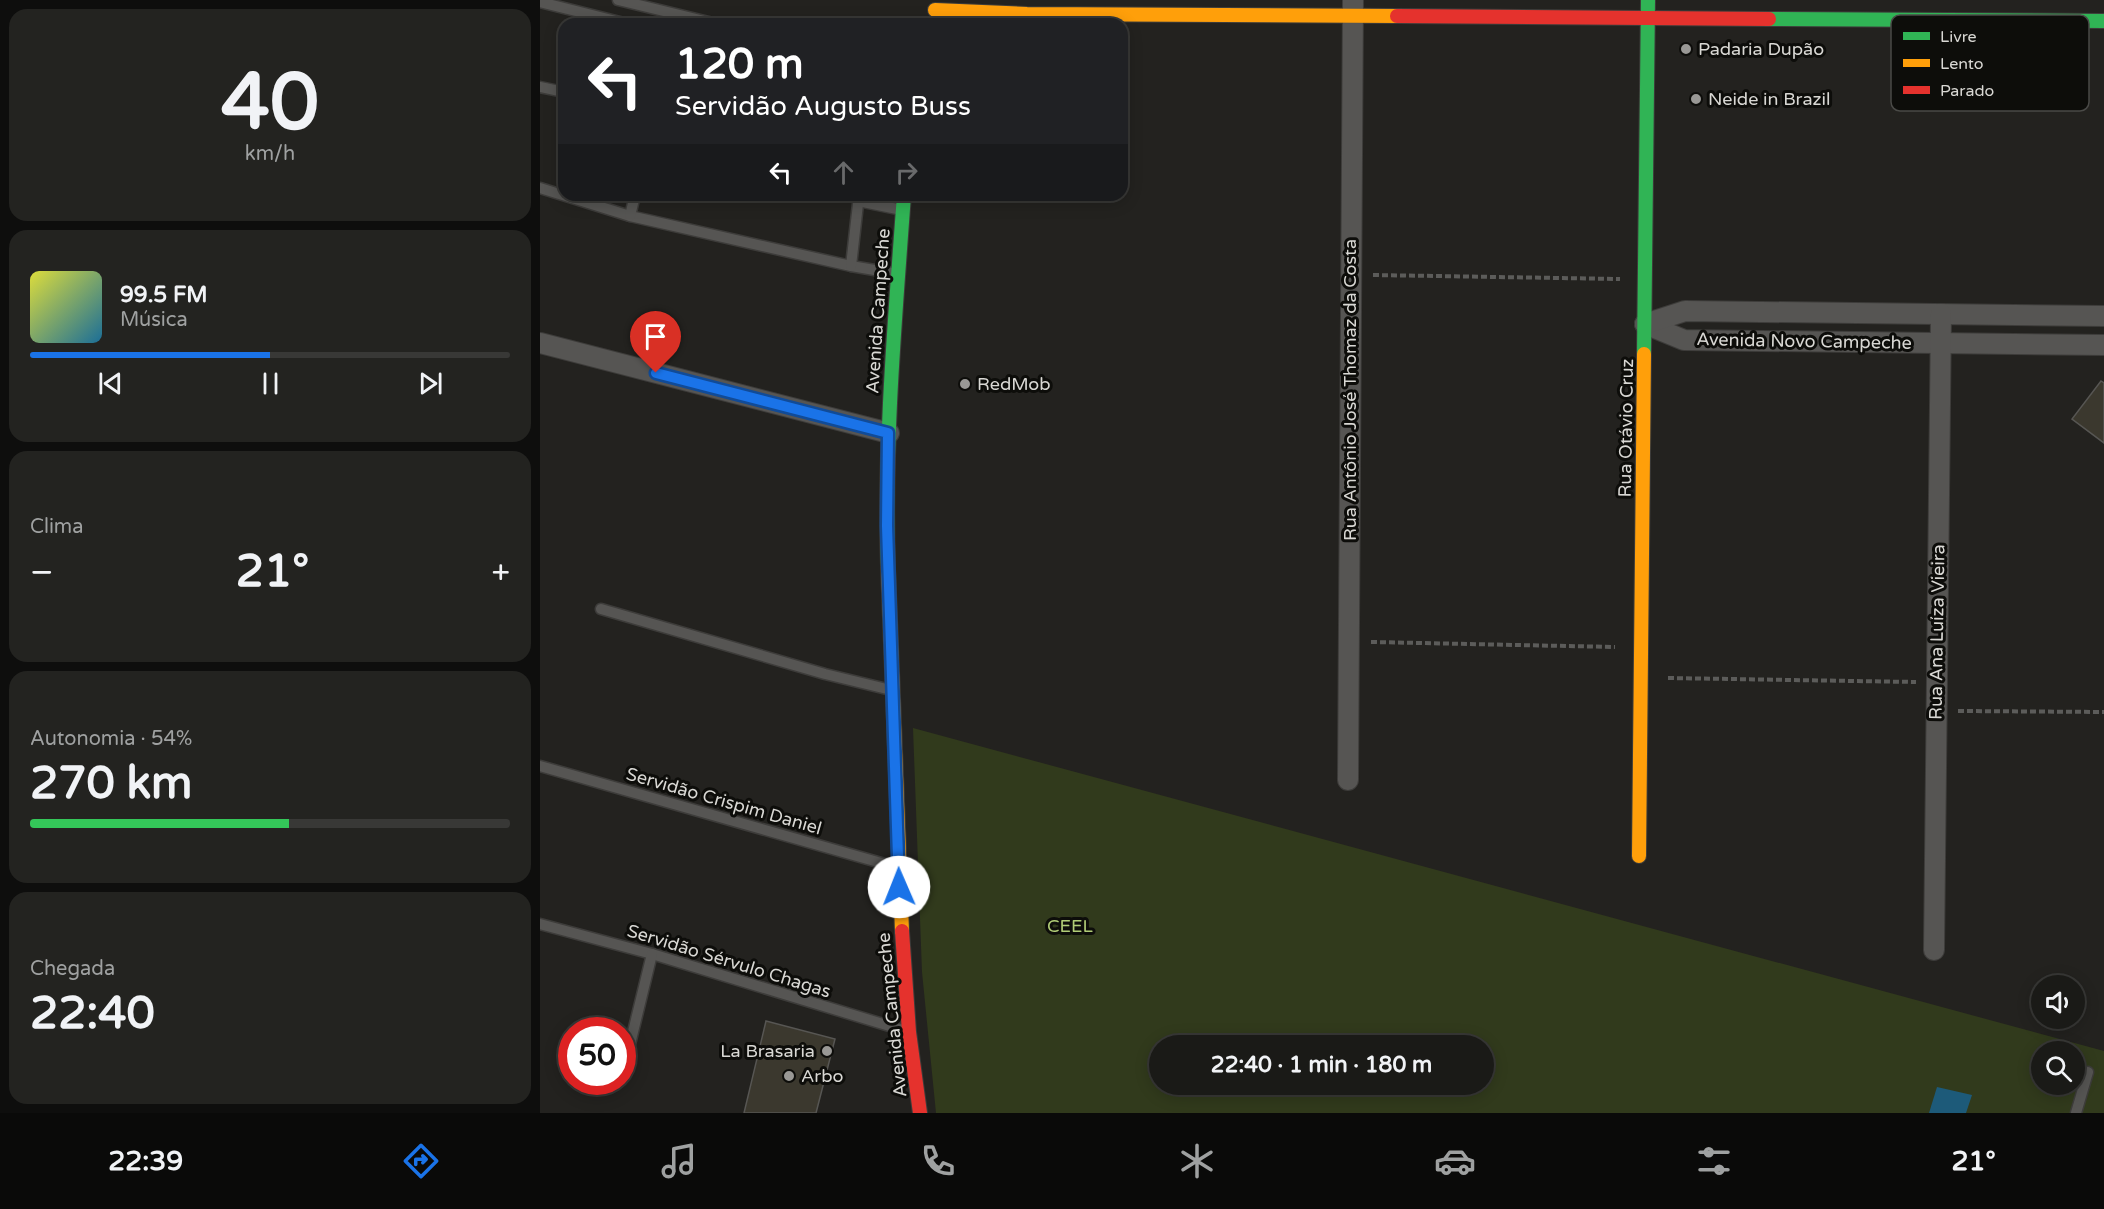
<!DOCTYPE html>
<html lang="pt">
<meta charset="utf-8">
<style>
:root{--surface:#1a1a17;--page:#232320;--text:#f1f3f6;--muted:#9fa1a1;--line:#383836;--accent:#1a73e8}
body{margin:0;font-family:"Varela Round",sans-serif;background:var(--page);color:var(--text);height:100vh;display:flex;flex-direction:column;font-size:22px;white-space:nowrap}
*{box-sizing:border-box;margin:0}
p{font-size:20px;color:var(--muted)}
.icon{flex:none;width:33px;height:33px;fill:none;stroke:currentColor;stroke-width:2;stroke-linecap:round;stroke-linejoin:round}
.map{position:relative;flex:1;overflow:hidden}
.side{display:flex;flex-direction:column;gap:9px;padding:9px;background:#0e0e0d;width:540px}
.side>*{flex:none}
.banner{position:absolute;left:18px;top:18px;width:570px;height:183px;border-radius:18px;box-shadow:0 3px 15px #0003,0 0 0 2px var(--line);background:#202124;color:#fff;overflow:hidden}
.controls{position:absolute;left:1491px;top:975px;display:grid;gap:12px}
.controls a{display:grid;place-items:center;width:54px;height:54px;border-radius:50%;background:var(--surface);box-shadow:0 3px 15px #0003,0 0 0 2px var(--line);font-size:30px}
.speed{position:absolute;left:18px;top:1017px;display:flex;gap:12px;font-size:30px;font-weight:700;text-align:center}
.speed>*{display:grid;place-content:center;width:78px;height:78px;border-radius:50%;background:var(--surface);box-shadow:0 3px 15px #0003,0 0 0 2px var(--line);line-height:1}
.speed .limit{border:9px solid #d22;background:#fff;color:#111}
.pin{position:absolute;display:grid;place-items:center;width:51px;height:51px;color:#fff;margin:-62px -26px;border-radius:50% 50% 50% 0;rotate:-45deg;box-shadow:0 0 6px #0007}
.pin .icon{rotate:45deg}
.me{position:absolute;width:66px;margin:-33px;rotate:359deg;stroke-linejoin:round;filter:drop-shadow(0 0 4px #0008)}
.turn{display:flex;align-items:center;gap:21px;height:126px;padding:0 18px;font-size:27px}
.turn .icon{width:78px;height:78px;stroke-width:2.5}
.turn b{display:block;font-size:42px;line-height:51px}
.lanes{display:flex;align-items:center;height:57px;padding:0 18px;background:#0003;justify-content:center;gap:30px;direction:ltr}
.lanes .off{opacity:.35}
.big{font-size:45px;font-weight:700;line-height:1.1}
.side .widget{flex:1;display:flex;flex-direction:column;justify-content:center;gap:9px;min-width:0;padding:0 21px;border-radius:18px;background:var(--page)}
.side .dial{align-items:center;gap:0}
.dial b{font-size:78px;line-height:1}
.song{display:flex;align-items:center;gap:18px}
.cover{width:72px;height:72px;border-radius:9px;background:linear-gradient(135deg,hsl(60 70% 55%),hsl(200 70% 35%))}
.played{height:6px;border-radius:3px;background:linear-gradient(90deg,var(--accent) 50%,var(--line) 50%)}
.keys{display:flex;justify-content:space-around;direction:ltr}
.heat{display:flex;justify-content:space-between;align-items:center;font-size:33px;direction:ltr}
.charge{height:9px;border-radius:4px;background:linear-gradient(90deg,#34c759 54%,var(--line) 0)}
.trip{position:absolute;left:609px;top:1035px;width:345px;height:60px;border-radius:30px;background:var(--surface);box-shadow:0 3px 15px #0003,0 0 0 2px var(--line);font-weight:700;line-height:60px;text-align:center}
.tabs{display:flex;height:96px;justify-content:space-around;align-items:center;background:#0a0a09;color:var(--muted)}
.tabs .icon{width:42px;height:42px}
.tabs .on{color:var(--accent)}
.tabs b{font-size:27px;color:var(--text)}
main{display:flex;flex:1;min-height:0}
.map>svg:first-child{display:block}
.green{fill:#313a1c;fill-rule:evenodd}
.water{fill:#1d5a79}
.building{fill:#3b382e;stroke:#575653;stroke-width:1.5}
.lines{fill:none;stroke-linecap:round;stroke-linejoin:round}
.lane-casing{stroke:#3d3c3a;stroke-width:13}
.street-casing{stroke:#3d3c3a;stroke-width:22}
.fast-casing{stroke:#3d3c3a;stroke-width:16}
.slow-casing{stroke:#3d3c3a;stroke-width:16}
.jam-casing{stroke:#3d3c3a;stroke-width:16}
.path{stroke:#5c5c5a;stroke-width:4;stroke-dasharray:6 3;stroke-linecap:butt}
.lane{stroke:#565553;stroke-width:10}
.street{stroke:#565553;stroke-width:20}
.fast{stroke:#30b455;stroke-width:14}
.slow{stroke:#ff9f0a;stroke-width:14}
.jam{stroke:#e5322d;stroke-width:14}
.route-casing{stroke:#114b97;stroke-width:15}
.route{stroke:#1a73e8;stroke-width:10}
.poi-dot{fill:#999895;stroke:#0d0d0a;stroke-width:2}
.labels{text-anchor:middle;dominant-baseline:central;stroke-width:6;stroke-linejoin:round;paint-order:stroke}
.poi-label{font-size:18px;fill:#d9d8d4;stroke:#0d0d0a;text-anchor:start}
.street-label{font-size:18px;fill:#d9d8d4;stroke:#0d0d0a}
.park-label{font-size:18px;fill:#b1cd77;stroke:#0d0d0a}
.key{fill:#0d0d0a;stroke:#4a4a47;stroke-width:1.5}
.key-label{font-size:16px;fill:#d9d8d4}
</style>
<main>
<section class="side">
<div class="widget dial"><b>40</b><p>km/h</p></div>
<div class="widget">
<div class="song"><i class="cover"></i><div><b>99.5 FM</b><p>Música</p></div></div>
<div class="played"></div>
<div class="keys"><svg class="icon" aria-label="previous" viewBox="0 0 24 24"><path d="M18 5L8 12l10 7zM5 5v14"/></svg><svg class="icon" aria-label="pause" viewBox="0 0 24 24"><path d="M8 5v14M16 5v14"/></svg><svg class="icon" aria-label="next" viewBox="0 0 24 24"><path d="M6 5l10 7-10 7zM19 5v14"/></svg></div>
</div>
<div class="widget"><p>Clima</p>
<div class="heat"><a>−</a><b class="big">21°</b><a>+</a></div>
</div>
<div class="widget"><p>Autonomia · 54%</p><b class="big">270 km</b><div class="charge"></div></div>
<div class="widget"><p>Chegada</p><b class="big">22:40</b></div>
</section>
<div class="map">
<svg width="1564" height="1113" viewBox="0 0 1564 1113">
<rect width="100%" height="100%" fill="#23221f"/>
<path class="green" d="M373 728 1564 1051V1113H396L382 972ZM620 1046H944V1084H620ZM1502 1052H1534V1084H1502Z"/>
<polygon class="water" points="1397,1087 1432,1095 1426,1113 1389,1113"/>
<g class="building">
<polygon points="1561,381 1564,383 1564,443 1532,419"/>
<polygon points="226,1021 295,1039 276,1113 204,1113"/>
</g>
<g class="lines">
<g class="lane-casing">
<g id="lane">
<polyline points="78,0 177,24"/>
<polyline points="0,2 88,24"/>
<polyline points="0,87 24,92"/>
<polyline points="0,188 90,216 311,266 358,274"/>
<polyline points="318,201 362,210"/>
<polyline points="90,216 95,195"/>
<polyline points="311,266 319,195"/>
<polyline points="61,609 285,674 351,690"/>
<polyline points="0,766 359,868"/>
<polyline points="0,924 112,954 366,1031"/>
<polyline points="82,1077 112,954"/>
<polyline points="1536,1113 1548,1072"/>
</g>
</g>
<g class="street-casing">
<g id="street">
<polyline points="1105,324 1144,340 1564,345"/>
<polyline points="1105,324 1145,311 1564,316"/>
<polyline points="0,343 349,433"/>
<polyline points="808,780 813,0"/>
<polyline points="1394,950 1401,314"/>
</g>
</g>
<g class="fast-casing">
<g id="fast">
<polyline points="1229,19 1564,21"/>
<polyline points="1104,354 1108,0"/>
<path d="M348 567C344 443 355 319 364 195"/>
</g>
</g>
<g class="slow-casing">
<g id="slow">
<polyline points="395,10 487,14 857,16"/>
<polyline points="348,567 362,931"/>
<polyline points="1099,856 1104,354"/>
</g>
</g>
<g class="jam-casing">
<g id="jam">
<polyline points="857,16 1229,19"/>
<polyline points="362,931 369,1032 380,1113"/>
</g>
</g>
<g class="path">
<polyline points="833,275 1080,279"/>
<polyline points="831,642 1075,647"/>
<polyline points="1128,678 1376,682"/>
<polyline points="1418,711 1564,712"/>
</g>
<use href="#lane" class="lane"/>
<use href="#street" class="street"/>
<use href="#fast" class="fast"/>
<use href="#slow" class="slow"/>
<use href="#jam" class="jam"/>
</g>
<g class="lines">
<g class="route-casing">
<polyline id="route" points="116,373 348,433 347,526 359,887"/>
</g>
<use href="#route" class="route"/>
</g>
<g class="poi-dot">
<circle cx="1146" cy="49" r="6"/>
<circle cx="1156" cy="99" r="6"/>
<circle cx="425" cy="384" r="6"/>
<circle cx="287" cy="1051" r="6"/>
<circle cx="249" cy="1076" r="6"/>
</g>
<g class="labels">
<g class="poi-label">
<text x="1158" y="49">Padaria Dupão</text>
<text x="1168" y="99">Neide in Brazil</text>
<text x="437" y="384">RedMob</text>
<text x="275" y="1051" text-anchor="end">La Brasaria</text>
<text x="261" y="1076">Arbo</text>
</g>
<g class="street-label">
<text transform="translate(338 311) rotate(-86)">Avenida Campeche</text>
<text transform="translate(1264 341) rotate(1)">Avenida Novo Campeche</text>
<text transform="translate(810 390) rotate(-90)">Rua Antônio José Thomaz da Costa</text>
<text transform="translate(1086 428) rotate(-89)">Rua Otávio Cruz</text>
<text transform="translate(1397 632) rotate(-89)">Rua Ana Luíza Vieira</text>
<text transform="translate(184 801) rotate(16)">Servidão Crispim Daniel</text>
<text transform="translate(189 961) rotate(17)">Servidão Sérvulo Chagas</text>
<text transform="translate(352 1015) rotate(-96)">Avenida Campeche</text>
</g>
<g class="park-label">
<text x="530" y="926">CEEL</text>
</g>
</g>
<rect x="1351" y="15" width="198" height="96" rx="9" class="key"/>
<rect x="1363" y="32" width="27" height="8" fill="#30b455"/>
<rect x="1363" y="59" width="27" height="8" fill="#ff9f0a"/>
<rect x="1363" y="86" width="27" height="8" fill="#e5322d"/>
<g class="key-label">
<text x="1400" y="42">Livre</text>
<text x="1400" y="69">Lento</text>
<text x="1400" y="96">Parado</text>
</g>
</svg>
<div class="controls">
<a><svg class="icon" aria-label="sound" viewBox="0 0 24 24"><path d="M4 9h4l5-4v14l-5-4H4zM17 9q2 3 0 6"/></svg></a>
<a><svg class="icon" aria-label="search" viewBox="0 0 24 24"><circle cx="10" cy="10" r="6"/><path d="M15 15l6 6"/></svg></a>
</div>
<div class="speed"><div class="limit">50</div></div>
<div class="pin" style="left:116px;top:373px;background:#d93025"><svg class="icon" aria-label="arrive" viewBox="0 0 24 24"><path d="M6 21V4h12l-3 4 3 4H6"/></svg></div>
<svg class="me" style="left:359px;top:887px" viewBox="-20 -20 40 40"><circle r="19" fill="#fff"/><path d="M0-13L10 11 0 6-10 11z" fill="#1a73e8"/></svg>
<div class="trip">22:40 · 1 min · 180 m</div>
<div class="banner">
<div class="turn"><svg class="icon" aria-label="left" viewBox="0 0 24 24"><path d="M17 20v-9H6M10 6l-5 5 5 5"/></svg><div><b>120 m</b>Servidão Augusto Buss</div></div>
<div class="lanes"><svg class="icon" aria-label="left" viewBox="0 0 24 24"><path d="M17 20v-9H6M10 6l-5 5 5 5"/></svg><svg class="icon off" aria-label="ahead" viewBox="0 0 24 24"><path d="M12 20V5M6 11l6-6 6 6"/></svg><svg class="icon off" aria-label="right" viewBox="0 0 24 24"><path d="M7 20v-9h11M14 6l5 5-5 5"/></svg></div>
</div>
</div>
</main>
<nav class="tabs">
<b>22:39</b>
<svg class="icon on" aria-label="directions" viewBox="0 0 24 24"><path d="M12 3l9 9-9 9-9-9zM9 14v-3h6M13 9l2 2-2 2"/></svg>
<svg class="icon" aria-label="music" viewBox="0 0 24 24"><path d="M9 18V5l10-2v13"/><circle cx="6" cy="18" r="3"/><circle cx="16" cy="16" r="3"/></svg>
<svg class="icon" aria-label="phone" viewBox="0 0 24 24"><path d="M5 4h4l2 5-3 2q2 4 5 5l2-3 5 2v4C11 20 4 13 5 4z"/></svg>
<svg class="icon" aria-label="climate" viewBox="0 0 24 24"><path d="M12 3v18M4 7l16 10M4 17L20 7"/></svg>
<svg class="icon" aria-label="car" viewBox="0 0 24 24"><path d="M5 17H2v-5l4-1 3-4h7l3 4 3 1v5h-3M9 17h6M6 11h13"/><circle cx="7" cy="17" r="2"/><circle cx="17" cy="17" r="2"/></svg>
<svg class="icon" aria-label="filters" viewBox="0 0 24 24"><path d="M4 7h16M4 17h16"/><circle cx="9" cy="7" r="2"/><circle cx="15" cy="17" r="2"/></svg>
<b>21°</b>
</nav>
